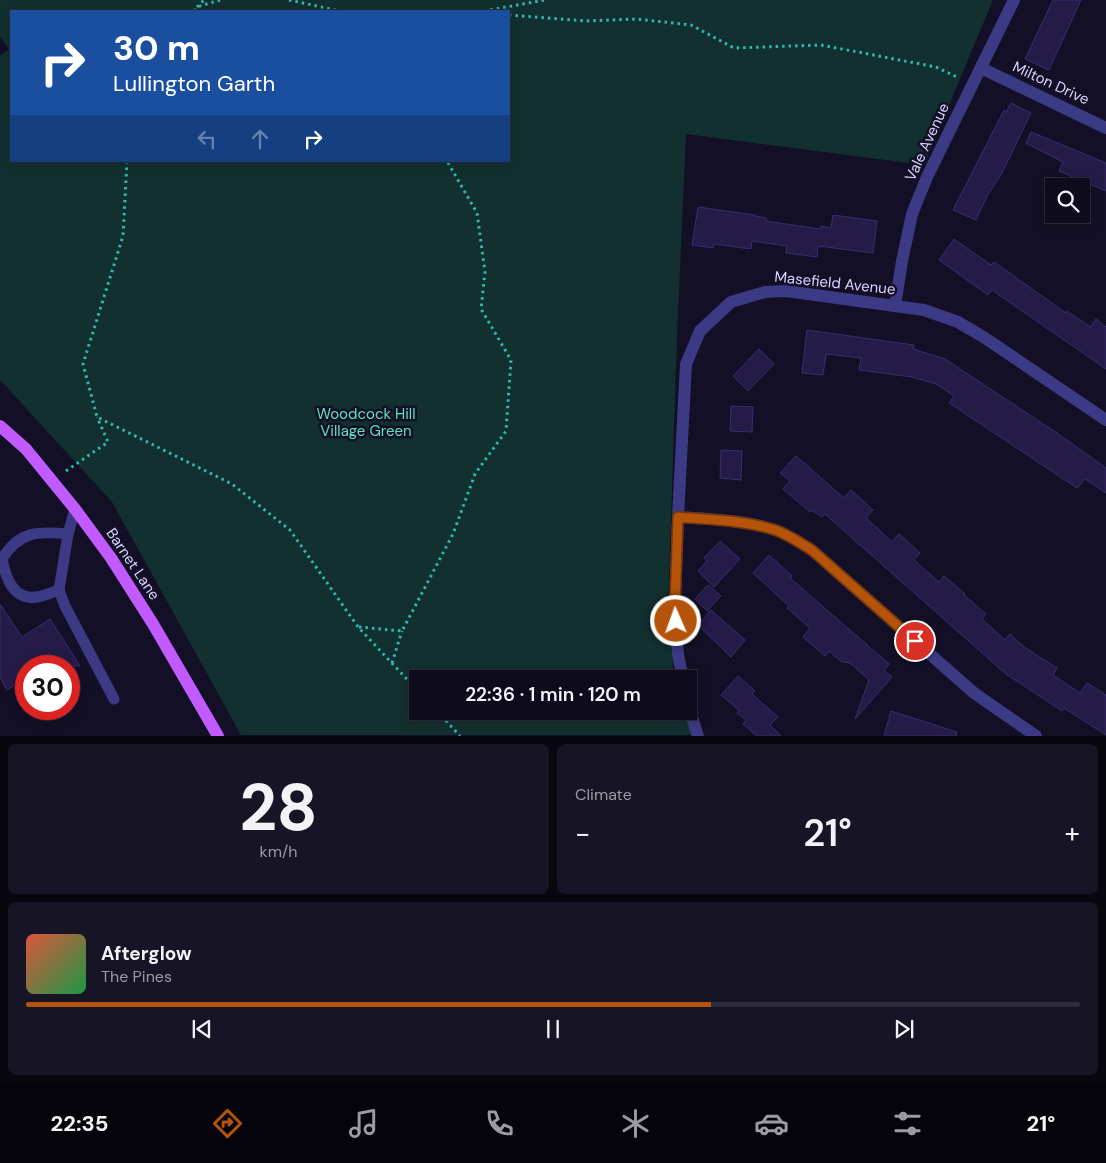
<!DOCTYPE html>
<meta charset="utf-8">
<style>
:root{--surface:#0e0b1c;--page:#171425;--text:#f1f3f6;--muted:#9b9ba3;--line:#2e2b3b;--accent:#b45309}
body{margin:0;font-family:"DM Sans",sans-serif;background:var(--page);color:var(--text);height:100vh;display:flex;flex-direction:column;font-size:19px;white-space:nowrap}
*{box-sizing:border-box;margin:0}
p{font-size:16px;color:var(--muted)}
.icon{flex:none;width:28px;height:28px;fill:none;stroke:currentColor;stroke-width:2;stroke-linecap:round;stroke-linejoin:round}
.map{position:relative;height:736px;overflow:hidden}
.side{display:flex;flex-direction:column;gap:8px;padding:8px;background:#08060f;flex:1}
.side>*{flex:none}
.top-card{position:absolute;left:10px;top:10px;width:500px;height:152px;border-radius:0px;box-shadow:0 2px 12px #0003,0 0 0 1px var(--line);background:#1a4fa0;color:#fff;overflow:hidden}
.controls{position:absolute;left:1045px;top:178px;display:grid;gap:10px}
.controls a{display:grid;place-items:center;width:45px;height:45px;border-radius:0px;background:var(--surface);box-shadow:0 2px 12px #0003,0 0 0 1px var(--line);font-size:25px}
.speed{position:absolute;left:15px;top:655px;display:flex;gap:10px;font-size:25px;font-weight:700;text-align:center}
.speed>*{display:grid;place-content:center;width:65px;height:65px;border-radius:50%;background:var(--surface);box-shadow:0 2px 12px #0003,0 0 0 1px var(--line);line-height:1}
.speed .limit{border:8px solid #d22;background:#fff;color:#111}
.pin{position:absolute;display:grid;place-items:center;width:42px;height:42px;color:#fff;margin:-21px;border:2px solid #fff;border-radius:50%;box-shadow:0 1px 5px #0007}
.me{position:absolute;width:55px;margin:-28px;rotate:358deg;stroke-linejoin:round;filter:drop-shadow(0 0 4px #0008)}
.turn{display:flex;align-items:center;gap:18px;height:105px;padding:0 20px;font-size:22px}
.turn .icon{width:65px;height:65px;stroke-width:2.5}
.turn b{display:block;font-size:35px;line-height:42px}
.lanes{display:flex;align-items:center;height:48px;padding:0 20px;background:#0003;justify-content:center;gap:25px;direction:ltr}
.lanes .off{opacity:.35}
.big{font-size:38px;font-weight:600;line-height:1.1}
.side .widget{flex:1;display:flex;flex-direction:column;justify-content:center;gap:8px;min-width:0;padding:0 18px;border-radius:8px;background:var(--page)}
.side .dial{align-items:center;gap:0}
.dial b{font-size:65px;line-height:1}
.song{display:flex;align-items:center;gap:15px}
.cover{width:60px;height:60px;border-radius:8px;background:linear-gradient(135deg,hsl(10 70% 55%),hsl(140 70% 35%))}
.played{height:5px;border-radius:2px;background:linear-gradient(90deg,var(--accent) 65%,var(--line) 65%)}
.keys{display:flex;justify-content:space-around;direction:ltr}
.heat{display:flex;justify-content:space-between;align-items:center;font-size:28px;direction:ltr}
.side .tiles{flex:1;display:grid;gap:8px;grid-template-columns:1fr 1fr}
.widget:last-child{grid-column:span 2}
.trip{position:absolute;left:409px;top:670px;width:288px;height:50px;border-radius:0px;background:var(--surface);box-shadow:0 2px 12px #0003,0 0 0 1px var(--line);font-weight:600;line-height:50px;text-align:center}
.dock{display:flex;height:80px;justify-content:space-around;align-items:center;background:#06040b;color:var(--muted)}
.dock .icon{width:35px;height:35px}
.dock .selected{color:var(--accent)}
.dock b{font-size:22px;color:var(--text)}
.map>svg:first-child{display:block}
.green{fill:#12302f;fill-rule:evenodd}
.building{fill:#241b47;stroke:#3b2d73}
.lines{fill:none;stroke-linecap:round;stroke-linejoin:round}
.path{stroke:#2fb8b0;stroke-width:3;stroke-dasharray:2.5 4;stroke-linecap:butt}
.lane{stroke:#3d3a85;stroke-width:11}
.street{stroke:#3d3a85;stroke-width:12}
.primary{stroke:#c25bff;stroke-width:12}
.route-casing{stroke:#753606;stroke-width:12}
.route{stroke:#b45309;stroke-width:9}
.labels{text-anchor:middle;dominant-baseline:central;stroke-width:5;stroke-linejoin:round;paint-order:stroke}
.street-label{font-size:15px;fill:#d9d4ff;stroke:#130f26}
.park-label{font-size:15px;fill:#5fe0c0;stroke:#130f26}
</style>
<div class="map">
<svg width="1106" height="736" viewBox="0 0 1106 736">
<rect width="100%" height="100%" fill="#130f26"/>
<path class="green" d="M0 0H993L924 165 686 134 677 336 668 611 674 679H418V711H687L697 735H241L112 502 0 380V56L9 49 0 37ZM11 11H509V161H11Z"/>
<g class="building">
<polygon points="1053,0 1081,0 1049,70 1025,59"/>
<polygon points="1011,103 1031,113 1002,173 987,196 976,220 953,210 1004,110 1006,112"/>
<polygon points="1031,132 1106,163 1106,191 1059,171 1063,162 1026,143"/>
<polygon points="698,207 755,215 755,216 766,218 766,221 820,229 821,226 831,228 833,215 877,221 873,253 818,246 817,257 786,253 787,246 752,241 751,249 714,244 713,248 692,245"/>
<polygon points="954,239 991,265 994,262 1066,313 1067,311 1090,327 1096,319 1106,327 1106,369 992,290 988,295 939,260"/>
<polygon points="807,330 914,345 913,349 945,359 1057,433 1106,468 1106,493 1085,479 1077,488 949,403 954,396 936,384 912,377 859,370 861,358 826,354 823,375 802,373"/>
<polygon points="759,349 774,364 748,391 733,376"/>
<polygon points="731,406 753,407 752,432 730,431"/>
<polygon points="721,450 742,451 741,480 720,478"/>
<polygon points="796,456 844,498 851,490 873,510 866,518 892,542 899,534 920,553 914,560 939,582 944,576 965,594 964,595 986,614 982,619 1005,640 1010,634 1024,647 1057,668 1053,675 1080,693 1087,683 1106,695 1106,735 1064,708 1062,711 1006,674 825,514 822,517 812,510 810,512 783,489 790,481 780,473"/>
<polygon points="720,541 740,559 714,587 698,571 707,561 704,558"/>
<polygon points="769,555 792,576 790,578 889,664 884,670 892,677 855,719 869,680 850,663 842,662 829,651 825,656 803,637 810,628 787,608 789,606 753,573"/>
<polygon points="708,585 721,596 707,611 695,599"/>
<polygon points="0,604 22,637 50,619 80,666 57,666 49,653 29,666 26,666 26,677 7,690 0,678"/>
<polygon points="711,610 745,640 731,657 698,625"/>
<polygon points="738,676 755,691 752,694 778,717 770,725 781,736 757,736 743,724 746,720 737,713 739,710 721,695"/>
<polygon points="891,711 957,732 956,736 884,736"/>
</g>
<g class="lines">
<g class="path">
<polyline points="289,0 340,11"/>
<polyline points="197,7 204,0"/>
<polyline points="195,11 197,7 220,0"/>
<polyline points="484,11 545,0"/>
<polyline points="509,15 586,21 637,19 691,25 734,48 821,45 936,67 959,78"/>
<polyline points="127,161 123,236 83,364 97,417 232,484 290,530 358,627 418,691"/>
<polyline points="66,471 108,442 97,417"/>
<polyline points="359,627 402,631 453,534 475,474 506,431 511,360 481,309 485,272 477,213 447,161"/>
<polyline points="392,663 402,631"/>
<polyline points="437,711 460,736"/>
</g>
<g class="lane">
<polyline points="75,509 68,534 59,590 65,606 114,699"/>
<path d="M59 590C50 593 38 599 28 597 10 594 5 573 2 559 19 531 38 531 68 534"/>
</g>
<g class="street">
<polyline points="981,68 1106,128"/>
<polyline points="895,306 902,261 912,214 927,177 1014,0"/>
<path d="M678 517C709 519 745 520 775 530 789 535 801 543 813 551L974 693 1036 736"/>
<polyline points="683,679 678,655 675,604 678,517 686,364 700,331 731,302 765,292 786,291 924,310 958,322 985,338 1106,420"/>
<polyline points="688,705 698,736"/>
</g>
<polyline class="primary" points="0,426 26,449 75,509 111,558 153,624 218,736"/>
</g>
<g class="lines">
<g class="route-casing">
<path id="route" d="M676 621 675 604 678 517C709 520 745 520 775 530 789 535 801 543 813 551L915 641"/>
</g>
<use href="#route" class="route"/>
</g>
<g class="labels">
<g class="street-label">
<text transform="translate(1051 83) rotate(25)">Milton Drive</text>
<text transform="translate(927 142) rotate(-65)">Vale Avenue</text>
<text transform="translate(835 283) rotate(6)">Masefield Avenue</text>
<text transform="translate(133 564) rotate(56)">Barnet Lane</text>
</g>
<g class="park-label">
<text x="366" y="414">Woodcock Hill<tspan x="366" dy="17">Village Green</tspan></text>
</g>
</g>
</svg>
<div class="controls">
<a><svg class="icon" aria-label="search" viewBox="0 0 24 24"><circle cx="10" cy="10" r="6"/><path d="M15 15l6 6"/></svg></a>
</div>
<div class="speed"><div class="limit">30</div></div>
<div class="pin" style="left:915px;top:641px;background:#d93025"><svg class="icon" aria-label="arrive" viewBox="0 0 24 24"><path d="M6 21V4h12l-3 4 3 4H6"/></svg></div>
<svg class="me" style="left:676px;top:621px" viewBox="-20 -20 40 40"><circle r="17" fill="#b45309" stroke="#fff" stroke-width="3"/><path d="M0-11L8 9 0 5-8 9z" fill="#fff"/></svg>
<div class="trip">22:36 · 1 min · 120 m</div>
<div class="top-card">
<div class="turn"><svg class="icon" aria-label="right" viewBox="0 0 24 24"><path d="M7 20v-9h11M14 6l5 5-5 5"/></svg><div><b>30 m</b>Lullington Garth</div></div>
<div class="lanes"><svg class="icon off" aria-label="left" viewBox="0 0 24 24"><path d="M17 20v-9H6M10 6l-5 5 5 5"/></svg><svg class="icon off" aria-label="ahead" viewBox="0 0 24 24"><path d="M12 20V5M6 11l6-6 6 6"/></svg><svg class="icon" aria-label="right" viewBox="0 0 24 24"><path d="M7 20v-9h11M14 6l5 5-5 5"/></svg></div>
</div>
</div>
<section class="side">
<div class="tiles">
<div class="widget dial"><b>28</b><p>km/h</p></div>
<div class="widget"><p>Climate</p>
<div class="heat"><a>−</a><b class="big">21°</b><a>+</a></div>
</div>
<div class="widget">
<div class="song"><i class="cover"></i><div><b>Afterglow</b><p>The Pines</p></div></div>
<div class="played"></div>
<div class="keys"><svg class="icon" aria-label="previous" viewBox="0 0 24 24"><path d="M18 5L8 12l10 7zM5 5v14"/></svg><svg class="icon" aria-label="pause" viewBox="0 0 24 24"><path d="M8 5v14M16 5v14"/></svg><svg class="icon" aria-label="next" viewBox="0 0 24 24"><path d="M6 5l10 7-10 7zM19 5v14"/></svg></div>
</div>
</div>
</section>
<nav class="dock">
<b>22:35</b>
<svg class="icon selected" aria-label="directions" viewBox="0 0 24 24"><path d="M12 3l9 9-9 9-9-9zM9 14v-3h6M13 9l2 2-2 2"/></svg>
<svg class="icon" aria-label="music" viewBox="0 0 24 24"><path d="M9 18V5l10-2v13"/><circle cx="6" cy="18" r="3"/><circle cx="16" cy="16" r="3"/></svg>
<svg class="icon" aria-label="phone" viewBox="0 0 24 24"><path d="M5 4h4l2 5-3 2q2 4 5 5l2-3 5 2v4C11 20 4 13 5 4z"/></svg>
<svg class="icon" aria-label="climate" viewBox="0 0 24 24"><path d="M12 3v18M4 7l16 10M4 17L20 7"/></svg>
<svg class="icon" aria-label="car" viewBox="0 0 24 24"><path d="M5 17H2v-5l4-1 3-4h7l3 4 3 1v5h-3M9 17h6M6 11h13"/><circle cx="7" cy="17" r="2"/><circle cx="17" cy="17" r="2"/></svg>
<svg class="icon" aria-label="filters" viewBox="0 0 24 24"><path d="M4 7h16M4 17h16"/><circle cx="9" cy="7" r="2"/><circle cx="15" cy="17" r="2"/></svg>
<b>21°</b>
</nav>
